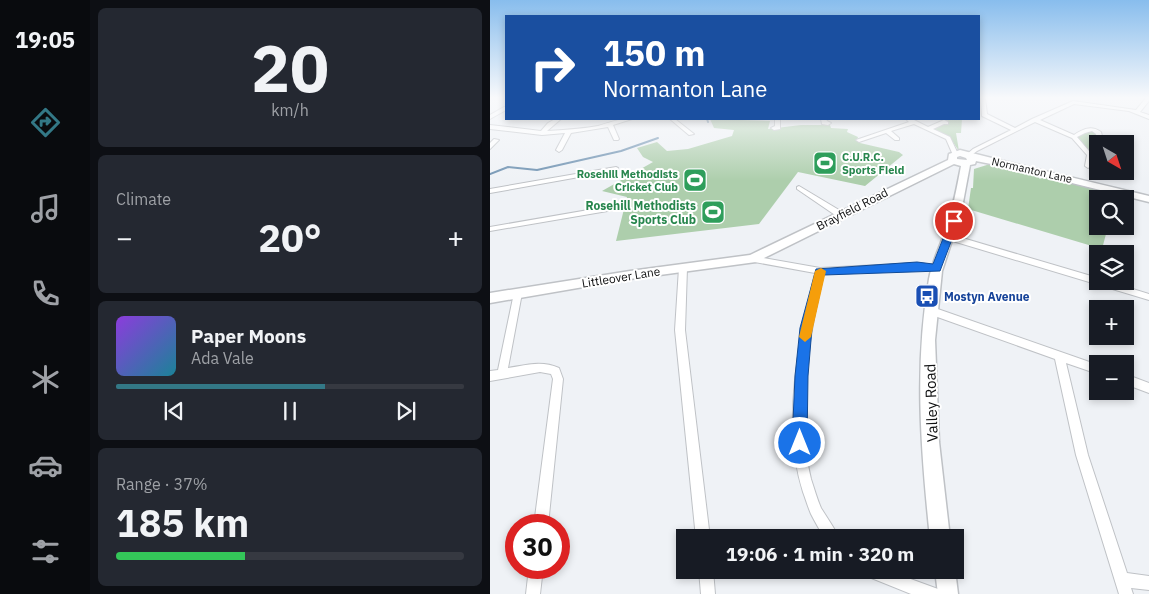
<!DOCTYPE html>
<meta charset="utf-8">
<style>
:root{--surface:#171b24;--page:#242831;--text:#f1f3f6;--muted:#9ea1a6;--line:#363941;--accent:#337886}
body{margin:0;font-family:"IBM Plex Sans",sans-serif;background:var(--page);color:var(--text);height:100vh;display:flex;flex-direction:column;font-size:19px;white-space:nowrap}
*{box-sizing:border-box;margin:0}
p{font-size:16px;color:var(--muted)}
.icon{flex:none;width:28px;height:28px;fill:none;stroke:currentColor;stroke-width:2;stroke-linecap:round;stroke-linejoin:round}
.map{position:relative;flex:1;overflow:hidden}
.side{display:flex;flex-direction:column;gap:8px;padding:8px;background:#0d0f14;width:400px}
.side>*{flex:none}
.guide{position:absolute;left:15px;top:15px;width:475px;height:105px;border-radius:0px;box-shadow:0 2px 8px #0003;background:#1a4fa0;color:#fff;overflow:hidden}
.needle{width:32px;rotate:141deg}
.fabs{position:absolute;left:599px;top:135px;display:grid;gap:10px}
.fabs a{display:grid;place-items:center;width:45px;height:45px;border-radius:0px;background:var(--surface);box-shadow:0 2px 8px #0003;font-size:25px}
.speed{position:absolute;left:15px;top:514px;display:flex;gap:10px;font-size:25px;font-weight:700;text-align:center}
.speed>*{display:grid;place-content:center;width:65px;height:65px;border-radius:50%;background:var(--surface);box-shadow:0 2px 8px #0003;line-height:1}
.speed .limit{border:8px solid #d22;background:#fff;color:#111}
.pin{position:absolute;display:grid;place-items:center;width:42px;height:42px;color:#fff;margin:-21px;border:2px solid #fff;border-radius:50%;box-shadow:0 1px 5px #0007}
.me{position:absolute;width:55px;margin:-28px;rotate:0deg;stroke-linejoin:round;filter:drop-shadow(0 0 4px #0008)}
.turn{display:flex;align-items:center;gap:18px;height:105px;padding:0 15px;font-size:22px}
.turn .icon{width:65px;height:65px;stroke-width:2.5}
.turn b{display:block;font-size:35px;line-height:42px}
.big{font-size:38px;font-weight:700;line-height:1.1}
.side .card{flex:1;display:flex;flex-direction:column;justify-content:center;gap:8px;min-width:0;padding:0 18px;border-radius:8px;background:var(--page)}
.side .dial{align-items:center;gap:0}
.dial b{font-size:65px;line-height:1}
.song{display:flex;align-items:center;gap:15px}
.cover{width:60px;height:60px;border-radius:8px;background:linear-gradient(135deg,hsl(270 70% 55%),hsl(190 70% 35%))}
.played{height:5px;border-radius:2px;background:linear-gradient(90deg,var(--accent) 60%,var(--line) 60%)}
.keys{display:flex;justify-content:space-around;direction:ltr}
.heat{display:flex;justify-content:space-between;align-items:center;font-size:28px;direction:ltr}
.charge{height:8px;border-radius:4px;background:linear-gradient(90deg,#34c759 37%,var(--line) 0)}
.trip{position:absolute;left:186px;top:529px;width:288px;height:50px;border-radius:0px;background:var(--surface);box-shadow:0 2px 8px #0003;font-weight:700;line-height:50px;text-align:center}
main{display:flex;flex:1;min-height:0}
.tab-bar{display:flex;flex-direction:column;width:90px;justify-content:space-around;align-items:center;background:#090b0e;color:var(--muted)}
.tab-bar .icon{width:35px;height:35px}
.tab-bar .selected{color:var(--accent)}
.tab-bar b{font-size:22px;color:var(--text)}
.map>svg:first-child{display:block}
.green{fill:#adceac}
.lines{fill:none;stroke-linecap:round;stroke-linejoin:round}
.stream{stroke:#6f92b1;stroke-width:2}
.street-casing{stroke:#bfc2c6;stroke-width:2}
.secondary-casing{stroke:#bfc2c6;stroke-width:3}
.street{fill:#fff;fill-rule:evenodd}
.secondary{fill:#fff;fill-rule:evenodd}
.route{fill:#1a73e8;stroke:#114b97}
.slow{fill:#f59e0b}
.labels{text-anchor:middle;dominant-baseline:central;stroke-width:4;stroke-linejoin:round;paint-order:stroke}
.far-leisure-label{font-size:11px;font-weight:bold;fill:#27864d;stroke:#fff;text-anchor:start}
.far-street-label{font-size:11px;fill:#0f1011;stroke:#fff}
.leisure-label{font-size:12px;font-weight:bold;fill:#27864d;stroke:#fff;text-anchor:end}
.street-label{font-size:12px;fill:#0f1011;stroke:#fff}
.transit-label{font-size:12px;font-weight:bold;fill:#164399;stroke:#fff;text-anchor:start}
.near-street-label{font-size:15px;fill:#0f1011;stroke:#fff}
</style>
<main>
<nav class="tab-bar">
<b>19:05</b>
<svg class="icon selected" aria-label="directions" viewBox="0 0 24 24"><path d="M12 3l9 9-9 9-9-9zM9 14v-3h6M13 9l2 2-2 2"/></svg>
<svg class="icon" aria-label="music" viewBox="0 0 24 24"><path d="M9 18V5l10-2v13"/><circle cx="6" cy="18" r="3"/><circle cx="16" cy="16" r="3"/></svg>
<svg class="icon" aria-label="phone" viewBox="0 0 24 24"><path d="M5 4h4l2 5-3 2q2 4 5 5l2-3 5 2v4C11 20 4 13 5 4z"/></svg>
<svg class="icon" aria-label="climate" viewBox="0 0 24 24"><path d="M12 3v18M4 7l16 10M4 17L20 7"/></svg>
<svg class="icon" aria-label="car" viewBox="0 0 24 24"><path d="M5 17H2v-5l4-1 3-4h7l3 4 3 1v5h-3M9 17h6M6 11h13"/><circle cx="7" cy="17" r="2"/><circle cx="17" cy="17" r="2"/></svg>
<svg class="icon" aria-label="filters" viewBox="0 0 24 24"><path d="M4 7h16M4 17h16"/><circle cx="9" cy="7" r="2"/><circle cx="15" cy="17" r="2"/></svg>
</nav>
<section class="side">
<div class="card dial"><b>20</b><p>km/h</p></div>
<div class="card"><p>Climate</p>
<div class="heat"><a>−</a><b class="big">20°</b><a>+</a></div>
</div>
<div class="card">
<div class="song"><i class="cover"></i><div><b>Paper Moons</b><p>Ada Vale</p></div></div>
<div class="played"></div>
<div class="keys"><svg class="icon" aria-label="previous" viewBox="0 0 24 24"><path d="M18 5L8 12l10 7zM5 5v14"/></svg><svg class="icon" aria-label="pause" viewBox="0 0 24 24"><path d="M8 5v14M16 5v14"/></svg><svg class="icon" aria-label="next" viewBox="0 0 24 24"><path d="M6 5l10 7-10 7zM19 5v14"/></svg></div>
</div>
<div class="card"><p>Range · 37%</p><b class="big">185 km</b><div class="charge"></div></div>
</section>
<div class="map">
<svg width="659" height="594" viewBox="0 0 659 594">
<rect width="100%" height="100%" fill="#eff2f6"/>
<g class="green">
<polygon points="220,119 280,121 278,129 311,125 340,125 341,128 358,129 357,132 368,137 367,140 370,143 409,152 413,155 375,186 308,172 269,224 126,241 137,197 112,191 163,162 153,157 147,148 167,142 177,151 198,149 242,136 244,130 224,128"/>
<polygon points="458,119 472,119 471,133 466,133 469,151 460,138 443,130 451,124 459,123 457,121"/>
<polygon points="598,130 606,132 608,144 605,151 596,150 587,137"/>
<path d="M500 164C514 166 540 168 550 179L554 176 622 193V199H608V226H621L620 234H616L612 249 478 209 481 188H483L484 169Z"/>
</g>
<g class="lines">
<g class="stream">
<polyline points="217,119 218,122"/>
<polyline points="0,174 18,167 47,170 131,151 168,138"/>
</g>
<g class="street-casing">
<g id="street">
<path d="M491 98H495L497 114 525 128 542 119 583 101 646 110 656 98H659V101L650 112 659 115V119L639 111 584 104 550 120 584 135C593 129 601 125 611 132L614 144H608L606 134 602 131 595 133 587 137 599 151 608 149V153L603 154 601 166 598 168 595 166 597 155 582 138 545 122 487 151 479 157 476 155 483 149 521 130 492 116Z"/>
<polygon points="14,107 16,107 16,110 0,119 0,115"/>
<path d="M65 119H71L57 131C74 130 91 129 108 126 119 123 130 118 142 119L123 125 129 139 128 140H124L118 127 81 133 72 150 69 152 66 150 75 133 52 135 0 129V125L51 131 58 123Z"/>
<polygon points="180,119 185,119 204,134 199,135"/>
<polygon points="285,119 290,119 290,129 284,130 281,128 285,126"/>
<polygon points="331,119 336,119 337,121 341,123 338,125 332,124"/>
<polygon points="416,119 422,119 438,127 454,120 458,122 458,124 454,124 443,129 460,137 468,154 463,155 456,139 424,124 401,131 409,138 409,140 405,140 396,133 369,142 366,140 419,122"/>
<polygon points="4,139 9,140 0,149 0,143"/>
<polygon points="126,167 128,168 128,170 0,193 0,189"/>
<polygon points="309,186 354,213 354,217 348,217 307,189 307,187"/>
<polygon points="133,204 136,206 135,208 0,231 0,227"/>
<polygon points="459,234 608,278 608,281 617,281 659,294 659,300 456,239 455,237 456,235"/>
<path d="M262 256 330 268 427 263 446 265 450 268 446 271 427 269 333 274C319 338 305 414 321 479 324 488 327 499 331 508 337 518 344 527 349 538H334C330 530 325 522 321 514 318 507 316 500 313 492 291 422 309 343 325 273L259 261 258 259Z"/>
<polygon points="193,265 197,268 195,330 220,538 206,538 185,330 189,268"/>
<path d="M28 290 31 291 32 293 18 368C36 365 52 360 69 368L73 379 58 525H44L63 379 61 374 50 372 0 381V371L8 370 24 293 25 291Z"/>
<polygon points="442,307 608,365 608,374 576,363 598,455 637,573 659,576 659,590 641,588 643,594 629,594 586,455 565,359 439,314 437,311 439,308"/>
<polygon points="635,374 659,383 659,393 635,384"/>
<polygon points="39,568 53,568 50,594 36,594"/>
<polygon points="209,570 223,570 225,594 211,594"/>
<polygon points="372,570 396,570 448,589 450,594 421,594 374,575"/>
</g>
</g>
<g class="secondary-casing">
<g id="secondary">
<path d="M470 150C532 166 596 181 659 196V202L521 168 486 161 485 164 480 165 471 213 452 271 445 340 449 442 460 538H440C431 452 424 365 439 279 442 262 450 246 456 229 463 209 467 187 471 166L464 164 266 262 140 279 0 303V293L140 271 260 255 458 160 459 154ZM470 156 476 158 477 160 467 159V157Z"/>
<polygon points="445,570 465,570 468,594 448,594"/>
</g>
</g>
<use href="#street" class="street"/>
<use href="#secondary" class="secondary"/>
</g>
<linearGradient id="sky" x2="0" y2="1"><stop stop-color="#88bded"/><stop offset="0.54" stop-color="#f8f9fb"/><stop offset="1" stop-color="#f8f9fb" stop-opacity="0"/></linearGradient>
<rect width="659" height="181" fill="url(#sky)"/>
<polygon class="route" points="461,218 469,221 450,271 334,275 322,328 318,376 317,443 315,448 310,451 304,448 302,443 305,376 310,328 326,269 427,262 443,264"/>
<polygon class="slow" points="331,268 336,271 321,337 315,342 309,337 325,271"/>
<defs>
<g id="stadium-square" transform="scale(1.25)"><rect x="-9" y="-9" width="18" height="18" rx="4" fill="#2e9e5b" stroke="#fff"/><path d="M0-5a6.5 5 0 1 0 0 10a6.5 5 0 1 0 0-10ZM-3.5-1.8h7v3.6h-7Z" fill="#fff"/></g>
<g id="bus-square" transform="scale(1.25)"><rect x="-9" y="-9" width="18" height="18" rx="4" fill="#1a4fb4" stroke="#fff"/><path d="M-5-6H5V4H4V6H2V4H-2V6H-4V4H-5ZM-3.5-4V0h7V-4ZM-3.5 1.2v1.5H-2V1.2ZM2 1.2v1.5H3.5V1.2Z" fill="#fff"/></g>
</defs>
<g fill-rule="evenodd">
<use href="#stadium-square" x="335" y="163"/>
<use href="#stadium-square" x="205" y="180"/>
<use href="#stadium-square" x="223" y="212"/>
<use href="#bus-square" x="437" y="296"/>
</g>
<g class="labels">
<g class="far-leisure-label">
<text x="352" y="157">C.U.R.C.<tspan x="352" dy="13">Sports Field</tspan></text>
<text x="188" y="174" text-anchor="end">Rosehill Methodists<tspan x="188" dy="13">Cricket Club</tspan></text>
</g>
<g class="far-street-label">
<text transform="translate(542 170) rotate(13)">Normanton Lane</text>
</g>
<g class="leisure-label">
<text x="206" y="205">Rosehill Methodists<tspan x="206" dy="14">Sports Club</tspan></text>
</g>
<g class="street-label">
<text transform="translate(362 209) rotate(-27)">Brayfield Road</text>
<text transform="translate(131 277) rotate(-9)">Littleover Lane</text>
</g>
<g class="transit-label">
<text x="454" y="296">Mostyn Avenue</text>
</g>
<g class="near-street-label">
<text transform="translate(441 403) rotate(-92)">Valley Road</text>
</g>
</g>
</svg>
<div class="fabs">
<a><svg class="needle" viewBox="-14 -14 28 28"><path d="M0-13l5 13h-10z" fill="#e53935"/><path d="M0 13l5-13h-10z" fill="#9ea1a6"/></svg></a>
<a><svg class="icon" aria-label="search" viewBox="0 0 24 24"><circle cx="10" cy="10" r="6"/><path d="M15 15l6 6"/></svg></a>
<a><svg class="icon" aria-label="layers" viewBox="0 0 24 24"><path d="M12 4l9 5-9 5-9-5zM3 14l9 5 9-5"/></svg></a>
<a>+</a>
<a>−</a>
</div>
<div class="speed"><div class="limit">30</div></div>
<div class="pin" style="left:464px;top:221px;background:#d93025"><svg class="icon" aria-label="arrive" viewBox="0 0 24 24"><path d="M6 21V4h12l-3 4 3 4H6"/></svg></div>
<svg class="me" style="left:310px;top:443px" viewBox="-20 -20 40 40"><circle r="17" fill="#1a73e8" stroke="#fff" stroke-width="3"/><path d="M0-11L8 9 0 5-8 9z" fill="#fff"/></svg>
<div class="trip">19:06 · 1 min · 320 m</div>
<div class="guide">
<div class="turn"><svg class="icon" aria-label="right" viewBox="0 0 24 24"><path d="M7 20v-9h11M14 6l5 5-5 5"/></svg><div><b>150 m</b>Normanton Lane</div></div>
</div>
</div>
</main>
